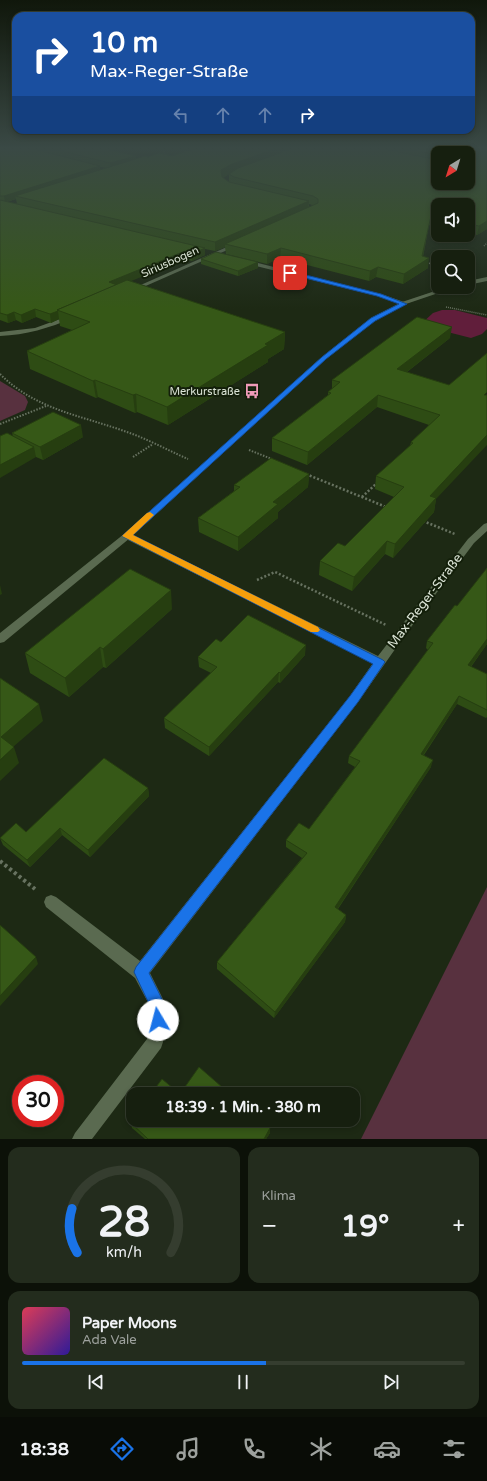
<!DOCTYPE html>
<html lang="de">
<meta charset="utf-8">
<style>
:root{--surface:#161f0f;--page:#232c1d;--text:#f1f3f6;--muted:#9ea29e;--line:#353d2f;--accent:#1a73e8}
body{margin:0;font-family:"Varela Round",sans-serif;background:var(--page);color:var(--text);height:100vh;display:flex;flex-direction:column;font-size:15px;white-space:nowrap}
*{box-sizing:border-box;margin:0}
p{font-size:13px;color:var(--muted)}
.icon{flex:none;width:22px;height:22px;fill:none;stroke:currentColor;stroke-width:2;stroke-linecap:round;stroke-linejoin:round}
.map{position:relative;height:1139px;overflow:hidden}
.drawer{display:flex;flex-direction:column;gap:8px;padding:8px;background:#0c1108;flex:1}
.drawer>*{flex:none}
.guide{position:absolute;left:12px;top:12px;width:463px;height:122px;border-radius:12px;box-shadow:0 2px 6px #0003,0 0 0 1px var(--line);background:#1a4fa0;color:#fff;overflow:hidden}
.needle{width:26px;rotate:218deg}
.tools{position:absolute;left:431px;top:146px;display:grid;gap:8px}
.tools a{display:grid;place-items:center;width:44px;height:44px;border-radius:8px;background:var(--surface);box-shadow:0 2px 6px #0003,0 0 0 1px var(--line);font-size:20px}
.speed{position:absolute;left:12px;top:1075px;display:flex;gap:8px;font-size:20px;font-weight:700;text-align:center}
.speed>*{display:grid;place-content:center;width:52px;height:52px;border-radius:50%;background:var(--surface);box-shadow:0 2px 6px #0003,0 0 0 1px var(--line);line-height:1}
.speed .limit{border:6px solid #d22;background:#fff;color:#111}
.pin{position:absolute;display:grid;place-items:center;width:34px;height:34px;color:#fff;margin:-17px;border-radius:8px;box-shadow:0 2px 6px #0006}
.me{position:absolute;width:44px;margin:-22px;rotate:352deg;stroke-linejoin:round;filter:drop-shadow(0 0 3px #0008)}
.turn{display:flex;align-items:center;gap:14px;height:84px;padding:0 12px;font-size:18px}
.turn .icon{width:52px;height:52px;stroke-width:2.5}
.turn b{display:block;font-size:28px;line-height:34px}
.lanes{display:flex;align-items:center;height:38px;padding:0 12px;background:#0003;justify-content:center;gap:20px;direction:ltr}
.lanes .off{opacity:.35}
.big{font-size:30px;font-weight:700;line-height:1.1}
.drawer .widget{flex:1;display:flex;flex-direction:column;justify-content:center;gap:6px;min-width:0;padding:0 14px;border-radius:12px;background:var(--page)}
.drawer .dial{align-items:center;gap:0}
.dial svg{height:104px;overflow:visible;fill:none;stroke:var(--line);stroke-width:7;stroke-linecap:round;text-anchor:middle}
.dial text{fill:var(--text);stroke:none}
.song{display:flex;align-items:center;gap:12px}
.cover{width:48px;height:48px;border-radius:6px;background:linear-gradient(135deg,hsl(350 70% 55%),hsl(250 70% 35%))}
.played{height:4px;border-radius:2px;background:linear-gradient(90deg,var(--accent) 55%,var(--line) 55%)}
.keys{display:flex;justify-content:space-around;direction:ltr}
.heat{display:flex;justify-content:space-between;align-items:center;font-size:22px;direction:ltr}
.drawer .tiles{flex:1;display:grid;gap:8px;grid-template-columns:1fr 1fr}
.widget:last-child{grid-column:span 2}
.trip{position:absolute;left:126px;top:1087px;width:234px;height:40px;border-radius:12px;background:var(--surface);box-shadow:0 2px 6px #0003,0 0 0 1px var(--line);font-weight:700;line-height:40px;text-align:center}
.tabs{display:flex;height:64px;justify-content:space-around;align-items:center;background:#090c06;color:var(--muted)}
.tabs .icon{width:28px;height:28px}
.tabs .selected{color:var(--accent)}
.tabs b{font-size:18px;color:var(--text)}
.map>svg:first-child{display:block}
.green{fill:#58313f}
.water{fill:#611e3b}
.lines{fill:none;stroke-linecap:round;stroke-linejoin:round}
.path-far4{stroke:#677260;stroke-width:1;stroke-dasharray:1 1;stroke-linecap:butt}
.path-far3{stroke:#677260;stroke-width:1.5;stroke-dasharray:1 1;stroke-linecap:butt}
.path-far2{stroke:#677260;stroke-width:2;stroke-dasharray:1.5 1.5;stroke-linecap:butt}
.path-far1{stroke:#677260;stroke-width:2.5;stroke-dasharray:2 2;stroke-linecap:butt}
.path{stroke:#677260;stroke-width:4;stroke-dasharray:3 3;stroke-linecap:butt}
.minor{fill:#5a6a50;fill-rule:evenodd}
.tertiary{fill:#5a6a50;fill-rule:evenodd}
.wall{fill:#2e4c14;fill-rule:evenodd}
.shaded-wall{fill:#263e10}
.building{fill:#365817;stroke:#263e10}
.route{fill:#1a73e8;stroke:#114b97}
.slow{fill:#f59e0b}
.labels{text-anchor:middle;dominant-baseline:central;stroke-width:4;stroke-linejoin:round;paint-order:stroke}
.far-street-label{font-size:11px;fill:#dbe4d6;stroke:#131f0a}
.far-poi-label{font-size:11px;fill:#dbe4d6;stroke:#131f0a;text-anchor:end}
.street-label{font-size:13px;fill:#dbe4d6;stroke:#131f0a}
</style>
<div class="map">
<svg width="487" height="1139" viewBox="0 0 487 1139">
<rect width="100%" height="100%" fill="#1d2914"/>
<g class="green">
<polygon points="0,381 25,396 28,402 25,410 0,421"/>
<polygon points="487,887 487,1139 361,1139"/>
</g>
<polygon class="water" points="442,310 455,310 487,318 487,329 482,334 471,338 420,325 433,313"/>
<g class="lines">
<polyline class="path-far4" points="163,149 165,154 163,156"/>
<g class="path-far3">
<polyline points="484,246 487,243"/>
<polyline points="427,263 438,265"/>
<polyline points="446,307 487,315"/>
</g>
<g class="path-far2">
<path d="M0 374C35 409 79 415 124 431 146 438 167 450 188 459"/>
<polyline points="0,424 46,406"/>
<polyline points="249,450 272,459"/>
<polyline points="133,457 153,444"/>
</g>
<g class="path-far1">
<polyline points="306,474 386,507"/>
<polyline points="362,497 378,482"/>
<polyline points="423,521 455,534"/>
<polyline points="257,580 275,572 386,625"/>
</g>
<polyline class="path" points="0,861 35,889"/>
<g class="minor">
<polygon points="236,243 241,244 132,292 127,291"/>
<polygon points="246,260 381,294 407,303 404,305 377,296 244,263 243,262"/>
<path d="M71 315 73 316V318C49 328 26 335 0 336V332L35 328Z"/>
<polygon points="487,523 487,531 474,543 405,635 358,702 150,973 168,1009 163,1042 161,1048 92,1139 72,1139 75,1133 147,1039 152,1010 135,978 46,907 44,902 46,897 51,895 56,897 140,961 350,696 373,663 124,538 122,536 124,534 130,534 378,656 468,539 484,524"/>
</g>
<g class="tertiary">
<polygon points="487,277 487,281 468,285 468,281"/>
<polygon points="447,287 456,287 406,304 375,320 326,359 130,538 4,642 0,643 0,633 124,534 322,357 371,318 402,302"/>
</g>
</g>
<g class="wall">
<path d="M0 149H106L136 159 148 157 172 156 194 149H487V229L477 235 468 233V205H438V227L429 225 423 257 428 268 403 284 376 277 369 281 280 258 267 264 226 254 225 247 215 251 205 249V255L192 261 185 259 130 281 285 332 284 349 268 359V362L168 425 137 412 135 413 98 397 96 398 30 369 27 351 72 330 60 326 59 319 51 323 36 317 22 323 16 320 8 323 0 320ZM438 153 468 183H438ZM100 167 106 168 100 170ZM229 174V182L223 178ZM16 199 17 204 7 202ZM309 204 312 205H314L309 208Z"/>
<polygon points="201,259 258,262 258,268 238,276 201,264"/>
<polygon points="450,338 407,372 449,385 436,499 434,512 393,558 385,554 352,591 319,575 320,561 345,546 394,497 375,489 376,476 410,446 411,442 429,425 377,407 307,465 272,451 272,438 328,395 328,392 332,389 332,380"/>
<polygon points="12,433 83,437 43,460 36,457 13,436"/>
<polygon points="309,474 308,487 278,512 278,518 238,551 199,532 198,518 234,491 234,485"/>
<polygon points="172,609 106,668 103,667 69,697 30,673 25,653"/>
<polygon points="427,641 487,644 471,667 487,674 487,717 486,718 457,704 424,755 431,767 338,909 346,915 345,922 274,1018 217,969 217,962 302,858 286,847 286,840 309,829 355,767 348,763 349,756 428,650 426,648"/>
<polygon points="221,642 305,655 280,683 278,682 209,756 165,728 164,718 211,673 199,667 198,657"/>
<polygon points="148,788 149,796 90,857 62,835 30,867 3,845 0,838 26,832"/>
<polygon points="131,1123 270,1128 270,1133 266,1139 145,1139 132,1128"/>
</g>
<g class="shaded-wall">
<polygon points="275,149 297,149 233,172 221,179 221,170 232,164"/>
<polygon points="136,156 136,162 111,169 110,163"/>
<polygon points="100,166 101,172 15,196 16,199 5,202 4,196"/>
<polygon points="309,201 308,210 225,244 225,247 215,251 215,242"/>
<polygon points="431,216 429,225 421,263 429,258 428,268 403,284 404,274 422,256"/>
<polygon points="487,221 487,229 477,235 479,226"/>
<polygon points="205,248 205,255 192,261 192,254"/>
<polygon points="281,248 280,258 267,264 267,254"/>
<polygon points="185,251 185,259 119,286 109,282"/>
<polygon points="258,262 258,268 238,276 238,271"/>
<polygon points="378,267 376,277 369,281 370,271"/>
<polygon points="35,309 36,317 22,323 21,315"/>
<polygon points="58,311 59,319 51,323 50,314"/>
<polygon points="14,312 16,320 8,323 7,315"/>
<polygon points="452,327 450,338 395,381 397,369"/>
<polygon points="285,332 284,349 268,359 268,362 168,425 167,407 265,344"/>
<polygon points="95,380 98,397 96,398 93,381"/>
<polygon points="136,394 137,412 135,413 133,395"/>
<polygon points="378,395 377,407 307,465 308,452"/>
<polygon points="81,425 83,437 43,460 40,447"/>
<polygon points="487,435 487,445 436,499 434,512 393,558 395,544 430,496"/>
<polygon points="34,447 36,457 0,478 0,465"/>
<polygon points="309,474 308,487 278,512 278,518 238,551 238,537 273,502"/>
<polygon points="387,541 385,554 352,591 354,577"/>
<polygon points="0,585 2,594 0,595"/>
<polygon points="171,590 172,609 106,668 103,649"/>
<polygon points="487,639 487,644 466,673 468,665"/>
<polygon points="306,645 305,655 280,683 280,673"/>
<polygon points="100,647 103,667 69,697 65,678"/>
<polygon points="279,672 278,682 209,756 209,747"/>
<polygon points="459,696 457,704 419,761 421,754"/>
<polygon points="39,704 43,721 6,753 1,737"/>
<polygon points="14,747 19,763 0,781 0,760"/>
<polygon points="433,760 431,767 334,914 335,907"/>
<polygon points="148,788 149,796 90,857 88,850"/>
<polygon points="60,828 62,835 30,867 27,860"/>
<polygon points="346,915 345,922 274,1018 275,1012"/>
<polygon points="36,957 38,964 0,1006 0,996"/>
<polygon points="270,1128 270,1133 266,1139 264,1139"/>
</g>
<g class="building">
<polygon points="0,149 34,149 100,166 4,196 0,196"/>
<polygon points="54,149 106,149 136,156 110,163"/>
<polygon points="194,149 275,149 232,164 221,170 222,177 229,182 309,201 215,242 15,196 145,156 148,157 159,153 172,156"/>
<polygon points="291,149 384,149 438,160 438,183 468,183 468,153 438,153 438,155 407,149 487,149 487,221 479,226 468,224 468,205 438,205 438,218 431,216 422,256 429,258 404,274 378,267 370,271 281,248 267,254 225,244 318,203 318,199 313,196 234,177 229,174 238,168"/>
<polygon points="0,200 205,248 192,254 185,251 109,282 117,285 57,310 58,311 50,314 35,309 21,315 14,312 7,315 0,313"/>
<polygon points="216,252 258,262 238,271 201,259"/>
<polygon points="127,280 285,332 265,344 268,345 167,407 136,394 133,395 95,380 93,381 27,351 90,322 57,310"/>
<polygon points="417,317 452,327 397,369 449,385 487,353 487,392 484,395 487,395 487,435 430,496 436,498 395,544 387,541 354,577 320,561 338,543 345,546 404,487 376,476 413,443 411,442 440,415 378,395 308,452 272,438 331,393 328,392 340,382 332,380"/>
<polygon points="53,412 81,425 40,447 12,433"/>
<polygon points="7,433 34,447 0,465 0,436"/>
<polygon points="271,458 309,474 273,502 278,504 238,537 198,518 240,487 234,485"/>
<polygon points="487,568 487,639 468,665 487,674 487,710 459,696 421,754 433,760 335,907 346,915 275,1012 217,962 307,853 286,840 299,823 309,829 360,761 349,756 433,643 427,641 455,605 457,606"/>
<polygon points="130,569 171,590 103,649 100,647 65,678 25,653"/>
<polygon points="248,615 306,645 280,673 279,672 209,747 164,718 217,667 198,657 216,639 221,642"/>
<polygon points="0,678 39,704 1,737 14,747 0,760"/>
<polygon points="104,758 148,788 88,850 60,828 27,860 0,838 16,823 26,832"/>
<polygon points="0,925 36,957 0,996"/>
<polygon points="199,1067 230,1094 151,1094 162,1079 180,1094"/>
<polygon points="133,1120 261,1120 270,1128 264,1139 148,1139 131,1123"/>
</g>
<linearGradient id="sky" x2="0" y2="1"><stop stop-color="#10170b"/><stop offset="0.48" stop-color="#3a4945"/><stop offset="1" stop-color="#3a4945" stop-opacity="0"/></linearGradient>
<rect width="487" height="309" fill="url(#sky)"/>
<polygon class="route" points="290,271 381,294 407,304 375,321 326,359 133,535 383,660 385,662 358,702 149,973 167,1009 163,1025 158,1027 153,1025 151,1020 152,1010 134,972 136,967 350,696 373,664 122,536 322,357 371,318 399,304 377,296 289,274 289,272"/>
<polygon class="slow" points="150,512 154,515 153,516 133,535 318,627 320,630 318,632 311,632 124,537 122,536 124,534 147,513"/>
<defs>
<g id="bus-bare" transform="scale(1.2)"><path d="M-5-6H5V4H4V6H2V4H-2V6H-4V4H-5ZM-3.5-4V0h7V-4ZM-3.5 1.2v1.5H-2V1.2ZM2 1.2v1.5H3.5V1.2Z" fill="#ef9ab8" stroke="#131f0a" stroke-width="2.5" paint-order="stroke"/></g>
</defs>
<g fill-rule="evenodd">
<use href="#bus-bare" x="252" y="391"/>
</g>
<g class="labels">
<g class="far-street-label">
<text transform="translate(170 262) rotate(-24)">Siriusbogen</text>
</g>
<g class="far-poi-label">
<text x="240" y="391">Merkurstraße</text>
</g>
<g class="street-label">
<text transform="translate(425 601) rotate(-53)">Max-Reger-Straße</text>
</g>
</g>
</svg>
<div class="tools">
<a><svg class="needle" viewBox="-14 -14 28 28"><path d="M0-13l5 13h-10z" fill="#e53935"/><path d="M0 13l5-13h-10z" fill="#9ea29e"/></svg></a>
<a><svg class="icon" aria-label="sound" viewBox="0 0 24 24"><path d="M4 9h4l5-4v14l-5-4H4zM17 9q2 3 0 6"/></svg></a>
<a><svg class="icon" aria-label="search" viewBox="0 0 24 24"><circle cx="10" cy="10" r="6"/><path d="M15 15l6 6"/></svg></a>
</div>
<div class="speed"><div class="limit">30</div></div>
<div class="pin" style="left:290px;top:273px;background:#d93025"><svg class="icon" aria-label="arrive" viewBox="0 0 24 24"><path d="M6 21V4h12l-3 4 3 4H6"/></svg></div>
<svg class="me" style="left:158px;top:1020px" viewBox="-20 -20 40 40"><circle r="19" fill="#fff"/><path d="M0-13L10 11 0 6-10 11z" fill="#1a73e8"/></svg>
<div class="trip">18:39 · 1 Min. · 380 m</div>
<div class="guide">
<div class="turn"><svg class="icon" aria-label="right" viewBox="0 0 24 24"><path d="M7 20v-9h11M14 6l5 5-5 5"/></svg><div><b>10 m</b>Max-Reger-Straße</div></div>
<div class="lanes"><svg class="icon off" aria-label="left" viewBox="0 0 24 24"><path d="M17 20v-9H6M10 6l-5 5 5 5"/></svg><svg class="icon off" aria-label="ahead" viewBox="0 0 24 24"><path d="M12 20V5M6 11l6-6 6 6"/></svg><svg class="icon off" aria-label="ahead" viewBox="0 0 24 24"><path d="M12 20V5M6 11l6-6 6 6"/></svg><svg class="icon" aria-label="right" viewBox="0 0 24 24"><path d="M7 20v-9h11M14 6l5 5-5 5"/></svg></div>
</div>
</div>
<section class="drawer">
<div class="tiles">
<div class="widget dial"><svg viewBox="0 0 100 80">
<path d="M14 69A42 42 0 1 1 86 69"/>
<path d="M14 69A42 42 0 0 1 10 35" stroke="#1a73e8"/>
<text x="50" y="56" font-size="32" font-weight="700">28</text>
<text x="50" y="72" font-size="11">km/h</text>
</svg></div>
<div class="widget"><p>Klima</p>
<div class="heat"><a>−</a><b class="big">19°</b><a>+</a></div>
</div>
<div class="widget">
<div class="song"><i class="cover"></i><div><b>Paper Moons</b><p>Ada Vale</p></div></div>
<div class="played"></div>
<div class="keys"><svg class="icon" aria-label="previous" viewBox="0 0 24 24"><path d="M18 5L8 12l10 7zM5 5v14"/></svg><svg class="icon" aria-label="pause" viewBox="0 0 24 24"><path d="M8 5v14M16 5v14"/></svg><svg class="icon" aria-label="next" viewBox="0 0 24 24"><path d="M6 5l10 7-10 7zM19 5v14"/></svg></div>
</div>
</div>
</section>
<nav class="tabs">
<b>18:38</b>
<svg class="icon selected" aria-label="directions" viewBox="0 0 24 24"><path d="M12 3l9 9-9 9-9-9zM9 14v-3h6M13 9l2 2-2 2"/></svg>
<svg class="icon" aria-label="music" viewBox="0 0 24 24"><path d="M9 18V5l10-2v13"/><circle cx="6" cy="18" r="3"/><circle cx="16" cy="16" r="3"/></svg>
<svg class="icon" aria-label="phone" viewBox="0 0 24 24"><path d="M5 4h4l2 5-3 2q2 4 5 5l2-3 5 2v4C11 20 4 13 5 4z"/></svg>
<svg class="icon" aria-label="climate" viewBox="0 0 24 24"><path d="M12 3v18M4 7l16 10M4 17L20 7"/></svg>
<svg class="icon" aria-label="car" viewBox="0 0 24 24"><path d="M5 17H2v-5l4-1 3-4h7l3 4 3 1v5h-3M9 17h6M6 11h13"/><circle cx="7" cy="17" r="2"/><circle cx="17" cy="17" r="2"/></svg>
<svg class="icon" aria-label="filters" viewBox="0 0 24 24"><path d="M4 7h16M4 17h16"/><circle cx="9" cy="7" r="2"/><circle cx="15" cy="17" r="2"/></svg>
</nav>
